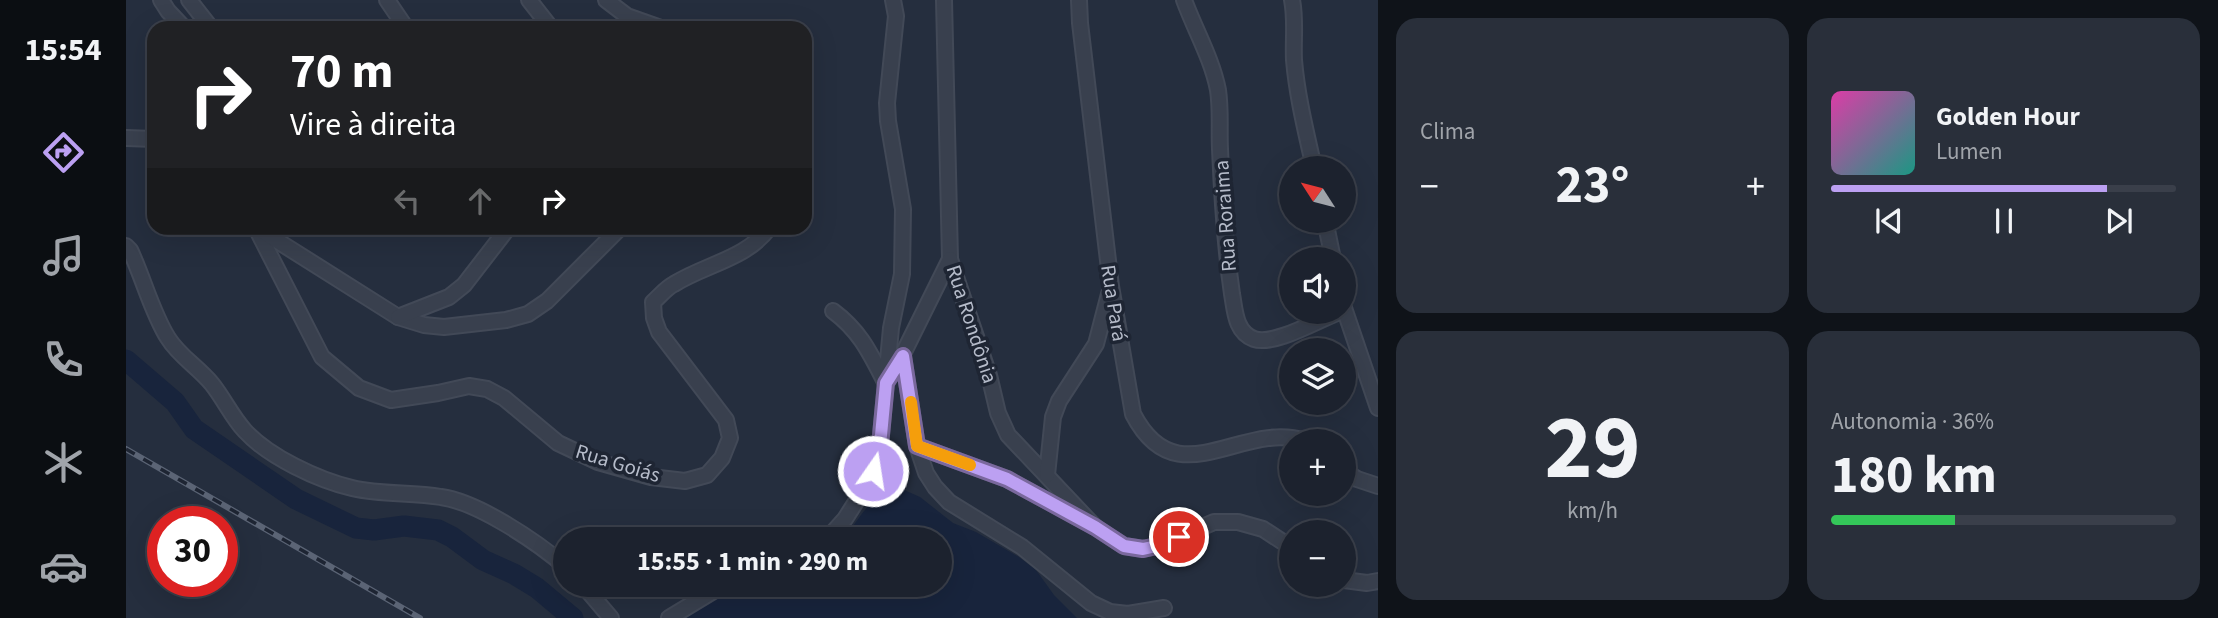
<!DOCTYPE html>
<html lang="pt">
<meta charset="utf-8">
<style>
:root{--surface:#1c222e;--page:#292f3a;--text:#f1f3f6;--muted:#a0a4aa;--line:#3a3f4a;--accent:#bca0f2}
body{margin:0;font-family:"Source Sans 3",sans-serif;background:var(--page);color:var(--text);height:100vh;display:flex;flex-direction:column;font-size:26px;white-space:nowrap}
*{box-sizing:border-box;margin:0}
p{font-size:23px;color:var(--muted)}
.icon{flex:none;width:38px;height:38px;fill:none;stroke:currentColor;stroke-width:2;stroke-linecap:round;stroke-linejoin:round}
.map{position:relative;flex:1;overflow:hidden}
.drawer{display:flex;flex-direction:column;gap:18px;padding:18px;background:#0f1319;width:840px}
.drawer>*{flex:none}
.banner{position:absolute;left:21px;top:21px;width:665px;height:214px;border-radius:21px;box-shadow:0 7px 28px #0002,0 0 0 2px var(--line);background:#202124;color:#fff;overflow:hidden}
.needle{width:46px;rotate:306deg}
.controls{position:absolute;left:1153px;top:156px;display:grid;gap:14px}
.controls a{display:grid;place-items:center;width:77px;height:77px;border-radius:50%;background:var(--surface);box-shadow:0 7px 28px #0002,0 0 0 2px var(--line);font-size:35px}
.speed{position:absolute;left:21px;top:506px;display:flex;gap:14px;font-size:35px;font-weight:700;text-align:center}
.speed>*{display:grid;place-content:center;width:91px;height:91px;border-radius:50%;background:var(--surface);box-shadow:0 7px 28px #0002,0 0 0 2px var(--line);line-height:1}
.speed .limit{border:10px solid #d22;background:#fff;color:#111}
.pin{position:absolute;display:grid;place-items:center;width:60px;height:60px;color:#fff;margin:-30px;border:4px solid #fff;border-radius:50%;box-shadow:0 2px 7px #0007}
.me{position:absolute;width:77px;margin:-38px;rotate:13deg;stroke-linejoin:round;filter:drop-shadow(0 0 5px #0008)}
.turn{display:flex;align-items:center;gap:24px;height:147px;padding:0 28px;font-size:32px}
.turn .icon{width:91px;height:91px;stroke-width:2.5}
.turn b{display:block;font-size:49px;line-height:60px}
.lanes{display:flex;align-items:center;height:66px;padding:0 28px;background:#0003;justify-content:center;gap:35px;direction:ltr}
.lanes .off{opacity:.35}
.big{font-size:52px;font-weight:700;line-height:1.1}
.drawer .card{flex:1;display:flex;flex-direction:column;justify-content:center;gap:10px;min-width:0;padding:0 24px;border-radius:21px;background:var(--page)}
.drawer .dial{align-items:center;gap:0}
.dial b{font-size:91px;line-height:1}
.song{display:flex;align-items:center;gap:21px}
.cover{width:84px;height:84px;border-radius:10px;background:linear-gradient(135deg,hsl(320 70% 55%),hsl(170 70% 35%))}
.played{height:7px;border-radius:4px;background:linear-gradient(90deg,var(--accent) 80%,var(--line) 80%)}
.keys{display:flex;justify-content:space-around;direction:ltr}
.heat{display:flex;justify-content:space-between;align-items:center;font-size:38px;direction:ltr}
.charge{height:10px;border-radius:5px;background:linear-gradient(90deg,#34c759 36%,var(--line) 0)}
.drawer .tiles{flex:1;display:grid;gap:18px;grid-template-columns:repeat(2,1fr)}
.trip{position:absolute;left:427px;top:527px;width:399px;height:70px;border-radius:35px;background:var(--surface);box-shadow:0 7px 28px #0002,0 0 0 2px var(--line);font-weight:700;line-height:70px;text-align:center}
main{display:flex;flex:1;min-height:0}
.tab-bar{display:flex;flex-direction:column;width:126px;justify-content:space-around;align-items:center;background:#0b0e12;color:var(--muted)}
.tab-bar .icon{width:49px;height:49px}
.tab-bar .current{color:var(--accent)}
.tab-bar b{font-size:32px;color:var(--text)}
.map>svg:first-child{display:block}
.water{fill:#18243c}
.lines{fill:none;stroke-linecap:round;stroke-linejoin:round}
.river{stroke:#18243c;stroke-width:21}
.minor-casing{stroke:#424957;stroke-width:18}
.minor{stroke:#39404e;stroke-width:14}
.rail-casing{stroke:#5b6475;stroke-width:6}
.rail{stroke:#1e2533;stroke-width:3.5;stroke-dasharray:10;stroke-linecap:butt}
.route-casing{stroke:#7a689d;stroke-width:18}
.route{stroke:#bca0f2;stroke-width:12}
.slow{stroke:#f59e0b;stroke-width:12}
.labels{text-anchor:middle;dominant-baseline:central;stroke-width:7;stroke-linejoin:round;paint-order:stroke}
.street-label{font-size:21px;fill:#b5bbc9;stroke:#1e2533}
</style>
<main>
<nav class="tab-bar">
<b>15:54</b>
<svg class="icon current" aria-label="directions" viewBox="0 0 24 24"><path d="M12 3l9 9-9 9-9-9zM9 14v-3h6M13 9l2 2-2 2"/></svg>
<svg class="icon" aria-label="music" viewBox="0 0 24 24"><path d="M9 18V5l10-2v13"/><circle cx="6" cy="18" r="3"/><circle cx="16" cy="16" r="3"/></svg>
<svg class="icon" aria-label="phone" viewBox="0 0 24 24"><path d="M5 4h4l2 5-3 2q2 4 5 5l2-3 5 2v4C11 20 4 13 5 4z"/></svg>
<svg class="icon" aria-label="climate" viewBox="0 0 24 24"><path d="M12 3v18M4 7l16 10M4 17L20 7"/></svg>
<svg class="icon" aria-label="car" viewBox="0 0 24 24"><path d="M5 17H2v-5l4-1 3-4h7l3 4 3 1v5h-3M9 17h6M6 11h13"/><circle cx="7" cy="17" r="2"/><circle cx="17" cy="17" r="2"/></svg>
</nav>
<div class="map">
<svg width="1252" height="618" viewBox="0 0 1252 618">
<rect width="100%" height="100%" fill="#252e3e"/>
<path class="water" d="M776 489 794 497 827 523 850 532 893 557 910 570 928 595 951 618H552L563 608 610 585 814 584V539H717C737 516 741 495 776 489Z"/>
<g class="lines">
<polyline class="river" points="0,360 49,402 68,429 170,499 230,528 248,530 278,526 312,530 326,537 357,560 388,574 411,588 447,618"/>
<g class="minor-casing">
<g id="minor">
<polyline points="35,0 42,11 58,28"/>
<polyline points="63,0 85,28"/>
<polyline points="261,0 280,28"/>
<polyline points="403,0 425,28"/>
<polyline points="480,0 501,16 535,28"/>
<polyline points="818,0 824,259 863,375 872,413 882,435 969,527"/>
<path d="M953 0 954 23 985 286 1007 414C1051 499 1115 420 1179 441"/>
<path d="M1058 0C1069 30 1086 59 1092 90 1095 110 1093 129 1094 149 1096 197 1099 246 1106 294 1109 310 1109 332 1128 339 1148 346 1192 320 1213 312"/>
<path d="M1166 0C1170 20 1167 39 1168 60 1171 96 1180 132 1188 168"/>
<polyline points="0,138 28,139"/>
<polyline points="1199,220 1207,259"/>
<path d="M130 228 196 357 233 388 265 400 312 393 343 386 361 389 378 398 432 443 472 462 525 477 559 481 581 475 596 458 604 438 600 420 533 332 528 318 527 302C534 296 540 288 548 284 580 264 620 259 643 228"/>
<polyline points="131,228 272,317 298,325 318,327 380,320 402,314 421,301 494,228"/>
<path d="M0 246 4 250C17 277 26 313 42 338 53 356 72 367 86 384 98 399 106 417 119 431 143 457 192 480 226 488 256 495 286 492 315 497 352 502 411 542 439 566"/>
<polyline points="1218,308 1252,408"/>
<path d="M707 311C734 331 744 353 759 382"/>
<polyline points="272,317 323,297 338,285 382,228"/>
<polyline points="777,356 791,446 800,473 809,487 823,502 896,547 965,603 984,612 1002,614 1038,608"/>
<polyline points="772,364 824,259"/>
<polyline points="791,446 881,479 969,527 998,546 1017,549 1035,545 1088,522 1112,522 1137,529 1166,548"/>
<polyline points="1218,471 1231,479 1252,486"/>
<polyline points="921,475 927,417 933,401 970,344 983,294"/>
<polyline points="701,539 719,519 740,486 753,456 765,328 776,274 777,209 762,121 761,103 770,16 767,0"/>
<polyline points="1218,580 1241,583 1252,581"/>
<polyline points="456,584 485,618"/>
<polyline points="543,618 599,584"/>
</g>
</g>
<use href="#minor" class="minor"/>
<g class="rail-casing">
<polyline id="rail" points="0,449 294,618"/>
</g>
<use href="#rail" class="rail"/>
</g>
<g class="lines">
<g class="route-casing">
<polyline id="route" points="747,471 753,456 760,383 777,356 791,446 881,479 969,527 998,546 1017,549 1035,545 1053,537"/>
</g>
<use href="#route" class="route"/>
<polyline class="slow" points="785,402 791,446 844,465"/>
</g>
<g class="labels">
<g class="street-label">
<text transform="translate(1099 216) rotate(-94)">Rua Roraima</text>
<text transform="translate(988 303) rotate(81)">Rua Pará</text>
<text transform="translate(846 324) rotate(72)">Rua Rondônia</text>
<text transform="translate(492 463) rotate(17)">Rua Goiás</text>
</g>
</g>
</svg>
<div class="controls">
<a><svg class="needle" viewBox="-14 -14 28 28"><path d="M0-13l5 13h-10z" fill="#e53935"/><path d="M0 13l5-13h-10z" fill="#a0a4aa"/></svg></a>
<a><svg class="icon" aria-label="sound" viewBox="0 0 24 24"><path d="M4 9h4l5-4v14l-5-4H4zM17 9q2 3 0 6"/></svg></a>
<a><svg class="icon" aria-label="layers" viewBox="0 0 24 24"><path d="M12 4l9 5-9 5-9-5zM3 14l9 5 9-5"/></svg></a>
<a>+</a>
<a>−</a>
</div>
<div class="speed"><div class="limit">30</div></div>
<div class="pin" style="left:1053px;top:537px;background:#d93025"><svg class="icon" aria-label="arrive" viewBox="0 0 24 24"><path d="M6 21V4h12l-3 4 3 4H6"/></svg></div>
<svg class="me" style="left:747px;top:471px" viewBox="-20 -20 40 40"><circle r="17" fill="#bca0f2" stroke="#fff" stroke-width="3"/><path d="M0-11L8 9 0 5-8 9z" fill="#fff"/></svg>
<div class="trip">15:55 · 1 min · 290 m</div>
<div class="banner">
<div class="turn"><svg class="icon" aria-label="right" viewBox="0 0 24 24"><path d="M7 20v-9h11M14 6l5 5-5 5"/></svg><div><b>70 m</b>Vire à direita</div></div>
<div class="lanes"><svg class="icon off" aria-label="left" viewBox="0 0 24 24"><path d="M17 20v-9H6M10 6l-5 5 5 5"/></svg><svg class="icon off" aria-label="ahead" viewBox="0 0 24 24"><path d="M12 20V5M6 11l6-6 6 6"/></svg><svg class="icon" aria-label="right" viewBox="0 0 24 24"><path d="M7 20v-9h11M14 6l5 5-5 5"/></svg></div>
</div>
</div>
<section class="drawer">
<div class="tiles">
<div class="card"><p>Clima</p>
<div class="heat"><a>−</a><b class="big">23°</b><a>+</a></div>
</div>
<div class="card">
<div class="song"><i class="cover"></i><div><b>Golden Hour</b><p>Lumen</p></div></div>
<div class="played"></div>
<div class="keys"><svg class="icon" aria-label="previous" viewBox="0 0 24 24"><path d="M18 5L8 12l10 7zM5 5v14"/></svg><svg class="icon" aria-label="pause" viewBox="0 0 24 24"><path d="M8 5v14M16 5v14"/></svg><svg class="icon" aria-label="next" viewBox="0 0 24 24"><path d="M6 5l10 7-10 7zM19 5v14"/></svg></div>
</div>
<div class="card dial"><b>29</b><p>km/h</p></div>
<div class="card"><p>Autonomia · 36%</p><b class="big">180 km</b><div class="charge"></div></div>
</div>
</section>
</main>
